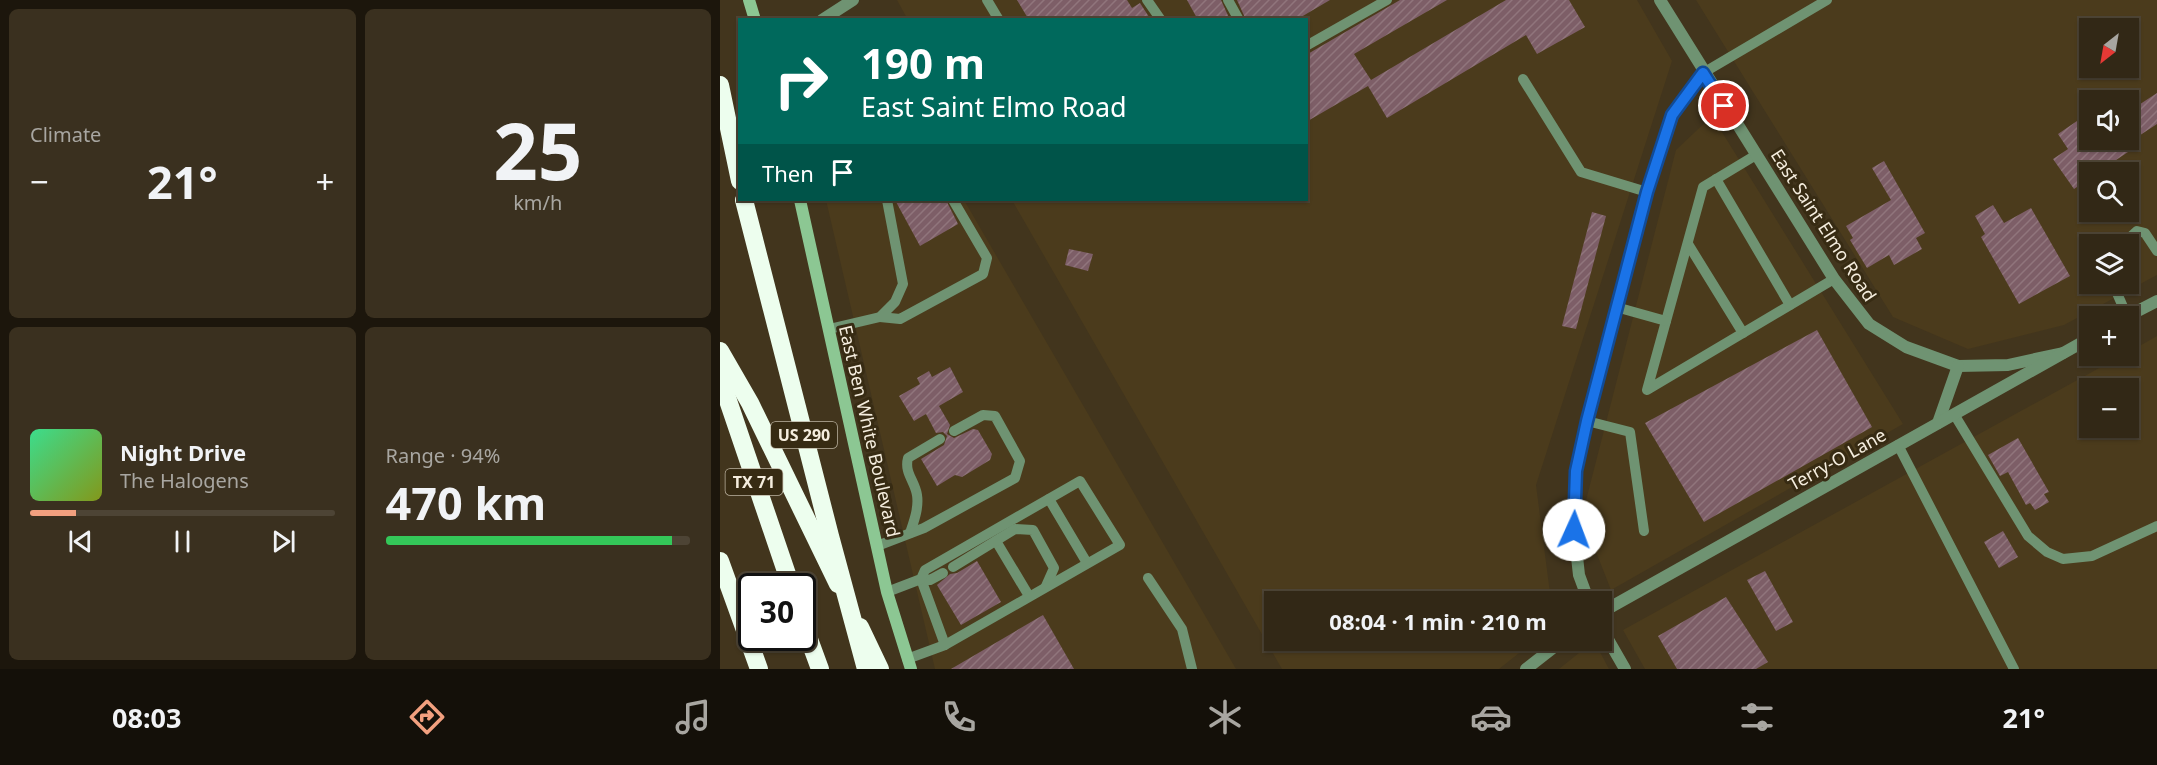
<!DOCTYPE html>
<meta charset="utf-8">
<style>
:root{--surface:#322816;--page:#3a301f;--text:#f1f3f6;--muted:#a8a6a1;--line:#4d4435;--accent:#f2a07f}
body{margin:0;font-family:"Noto Sans",sans-serif;background:var(--page);color:var(--text);height:100vh;display:flex;flex-direction:column;font-size:22px;white-space:nowrap}
*{box-sizing:border-box;margin:0}
p{font-size:20px;color:var(--muted)}
.icon{flex:none;width:33px;height:33px;fill:none;stroke:currentColor;stroke-width:2;stroke-linecap:round;stroke-linejoin:round}
.map{position:relative;flex:1;overflow:hidden}
.details{display:flex;flex-direction:column;gap:9px;padding:9px;background:#1c160c;width:720px}
.details>*{flex:none}
.guide{position:absolute;left:18px;top:18px;width:570px;height:183px;border-radius:0px;box-shadow:0 2px 4px #0004,0 0 0 2px var(--line);background:#00695c;color:#fff;overflow:hidden}
.needle{width:39px;rotate:211deg}
.buttons{position:absolute;left:1359px;top:18px;display:grid;gap:12px}
.buttons a{display:grid;place-items:center;width:60px;height:60px;border-radius:0px;background:var(--surface);box-shadow:0 2px 4px #0004,0 0 0 2px var(--line);font-size:30px}
.speed{position:absolute;left:18px;top:573px;display:flex;gap:12px;font-size:30px;font-weight:700;text-align:center}
.speed>*{display:grid;place-content:center;width:78px;height:78px;border-radius:50%;background:var(--surface);box-shadow:0 2px 4px #0004,0 0 0 2px var(--line);line-height:1}
.speed .limit{border:3px solid #111;border-radius:9px;background:#fff;color:#111}
.pin{position:absolute;display:grid;place-items:center;width:51px;height:51px;color:#fff;margin:-26px;border:3px solid #fff;border-radius:50%;box-shadow:0 2px 6px #0007}
.me{position:absolute;width:66px;margin:-33px;rotate:2deg;stroke-linejoin:round;filter:drop-shadow(0 0 4px #0008)}
.turn{display:flex;align-items:center;gap:21px;height:126px;padding:0 24px;font-size:27px}
.turn .icon{width:78px;height:78px;stroke-width:2.5}
.turn b{display:block;font-size:42px;line-height:51px}
.then{display:flex;align-items:center;height:57px;padding:0 24px;background:#0003;gap:12px;font-size:22px}
.big{font-size:45px;font-weight:700;line-height:1.1}
.details .card{flex:1;display:flex;flex-direction:column;justify-content:center;gap:9px;min-width:0;padding:0 21px;border-radius:9px;background:var(--page)}
.details .dial{align-items:center;gap:0}
.dial b{font-size:78px;line-height:1}
.song{display:flex;align-items:center;gap:18px}
.cover{width:72px;height:72px;border-radius:9px;background:linear-gradient(135deg,hsl(150 70% 55%),hsl(70 70% 35%))}
.played{height:6px;border-radius:3px;background:linear-gradient(90deg,var(--accent) 15%,var(--line) 15%)}
.keys{display:flex;justify-content:space-around;direction:ltr}
.heat{display:flex;justify-content:space-between;align-items:center;font-size:33px;direction:ltr}
.charge{height:9px;border-radius:4px;background:linear-gradient(90deg,#34c759 94%,var(--line) 0)}
.details .tiles{flex:1;display:grid;gap:9px;grid-template-columns:repeat(2,1fr)}
.trip{position:absolute;left:544px;top:591px;width:348px;height:60px;border-radius:0px;background:var(--surface);box-shadow:0 2px 4px #0004,0 0 0 2px var(--line);font-weight:700;line-height:60px;text-align:center}
.dock{display:flex;height:96px;justify-content:space-around;align-items:center;background:#141009;color:var(--muted)}
.dock .icon{width:42px;height:42px}
.dock .selected{color:var(--accent)}
.dock b{font-size:27px;color:var(--text)}
main{display:flex;flex:1;min-height:0}
.map>svg:first-child{display:block}
.built{fill:#4b3b1c;fill-rule:evenodd}
.building{fill:url(#building-hatch)}
.lines{fill:none;stroke-linecap:round;stroke-linejoin:round}
.service{stroke:#6f9372;stroke-width:10}
.minor{stroke:#6f9372;stroke-width:12}
.secondary{stroke:#8cc793;stroke-width:12}
.motorway{stroke:#edfeee;stroke-width:18}
.motorway-bridge{stroke:#edfeee;stroke-width:18}
.route-casing{stroke:#114b97;stroke-width:15}
.route{stroke:#1a73e8;stroke-width:10}
.labels{text-anchor:middle;dominant-baseline:central;stroke-width:6;stroke-linejoin:round;paint-order:stroke}
.shield{fill:#372b13;stroke:#bcb3a1;stroke-width:1.5}
.shield-label{font-size:16px;font-weight:bold;fill:#f5edde}
.street-label{font-size:18px;fill:#f5edde;stroke:#372b13}
</style>
<main>
<section class="details">
<div class="tiles">
<div class="card"><p>Climate</p>
<div class="heat"><a>−</a><b class="big">21°</b><a>+</a></div>
</div>
<div class="card dial"><b>25</b><p>km/h</p></div>
<div class="card">
<div class="song"><i class="cover"></i><div><b>Night Drive</b><p>The Halogens</p></div></div>
<div class="played"></div>
<div class="keys"><svg class="icon" aria-label="previous" viewBox="0 0 24 24"><path d="M18 5L8 12l10 7zM5 5v14"/></svg><svg class="icon" aria-label="pause" viewBox="0 0 24 24"><path d="M8 5v14M16 5v14"/></svg><svg class="icon" aria-label="next" viewBox="0 0 24 24"><path d="M6 5l10 7-10 7zM19 5v14"/></svg></div>
</div>
<div class="card"><p>Range · 94%</p><b class="big">470 km</b><div class="charge"></div></div>
</div>
</section>
<div class="map">
<svg width="1437" height="669" viewBox="0 0 1437 669">
<defs>
<pattern id="building-hatch" width="6" height="6" patternUnits="userSpaceOnUse" patternTransform="scale(1.5)"><rect width="6" height="6" fill="#7d5e67"/><path d="M-1 1l2-2M0 6l6-6M5 7l2-2" fill="none" stroke="#90757c"/></pattern>
</defs>
<rect width="100%" height="100%" fill="#42351d"/>
<g class="built">
<polygon points="177,0 917,0 952,61 816,485 831,601 555,602 555,640 814,641 779,669 562,669 292,200 586,200 586,20 188,20"/>
<path d="M976 0H1437V275L1344 325 1248 349 1173 317ZM1370 28H1408V68H1370ZM1370 100H1408V140H1370ZM1370 172H1408V212H1370ZM1370 244H1408V284H1370Z"/>
<polygon points="992,116 1183,424 891,590 862,516 956,150"/>
<polygon points="106,200 244,200 516,669 215,669"/>
<path d="M1437 336V669H925L903 630 1401 356H1408L1409 352ZM1370 388H1408V428H1370Z"/>
<polygon points="874,641 889,669 839,669"/>
</g>
<g class="building">
<polygon points="297,0 407,0 412,8 420,3 431,20 309,20"/>
<polygon points="467,0 501,0 510,20 478,20"/>
<polygon points="517,0 610,0 576,20 526,20"/>
<polygon points="680,0 727,0 634,54 651,80 786,0 849,0 865,27 817,54 806,35 667,118 648,86 586,122 586,55"/>
<polygon points="1437,93 1437,124 1408,143 1408,112"/>
<polygon points="1357,121 1369,140 1404,140 1411,150 1378,172 1370,172 1370,178 1354,189 1333,159 1348,149 1338,134"/>
<polygon points="1164,161 1205,233 1196,238 1202,249 1174,265 1169,255 1147,268 1130,240 1133,238 1126,226 1171,200 1152,168"/>
<polygon points="175,200 226,200 238,224 200,246"/>
<polygon points="1273,205 1284,223 1311,208 1350,276 1299,304 1261,237 1265,234 1255,216"/>
<polygon points="872,212 886,216 856,329 842,326"/>
<polygon points="349,249 373,254 368,271 345,265"/>
<polygon points="1097,330 1152,427 984,522 925,423"/>
<polygon points="230,367 243,392 219,406 230,425 227,434 234,438 253,429 258,430 272,454 270,460 242,477 235,475 217,486 201,459 224,445 227,436 223,432 216,433 206,414 194,421 179,396 200,384 197,378 209,371 212,377"/>
<polygon points="1298,438 1329,492 1324,494 1329,502 1315,510 1310,503 1306,505 1288,472 1280,476 1268,455"/>
<polygon points="1283,531 1298,557 1279,568 1264,542"/>
<polygon points="257,561 281,602 241,625 217,585 230,574 237,573"/>
<polygon points="1045,571 1073,622 1056,631 1027,580"/>
<polygon points="1006,597 1048,662 1036,669 957,669 938,636"/>
<polygon points="323,615 354,669 231,669"/>
</g>
<g class="lines">
<g class="service">
<polyline points="267,0 279,20"/>
<polyline points="427,0 441,20"/>
<polyline points="508,0 519,20"/>
<polyline points="586,46 667,0"/>
<polyline points="983,73 1107,0"/>
<polyline points="803,79 861,172 927,192"/>
<polyline points="1036,155 983,187 927,390 1114,279"/>
<polyline points="996,179 1070,305"/>
<polyline points="968,244 1023,333"/>
<polyline points="1403,244 1417,231 1425,233 1437,251"/>
<polyline points="1393,284 1407,316"/>
<polyline points="896,307 946,321"/>
<polyline points="160,317 180,319 263,274 267,258 233,200"/>
<polyline points="109,329 160,317 175,302 183,284 167,200"/>
<polyline points="1234,414 1308,536 1327,552 1343,559 1372,556 1437,526"/>
<polyline points="867,421 910,432 924,531"/>
<polyline points="1178,445 1294,669"/>
<polyline points="329,499 367,563"/>
<path d="M190 533C194 521 199 508 197 495 195 481 184 473 188 458L220 439"/>
<polyline points="276,541 309,596"/>
<polyline points="157,546 204,528 295,478 300,461 275,416 263,415 234,431"/>
<polyline points="233,567 295,529 313,530 334,568 326,586"/>
<polyline points="223,573 210,580 201,579 225,645"/>
<polyline points="428,578 462,629 472,669"/>
<polyline points="167,592 201,579 205,570 360,481 400,545 225,645 187,659"/>
</g>
<g class="minor">
<polyline points="940,0 1114,279 1149,324 1186,347 1238,366 1288,365 1343,353"/>
<polyline points="102,20 133,0"/>
<polyline points="1408,316 1437,301"/>
<polyline points="1218,423 1238,366"/>
<polyline points="869,602 859,575 854,530 856,471 867,421 927,192 953,115 983,73"/>
<polyline points="882,612 1370,338"/>
<polyline points="882,629 905,669"/>
<polyline points="806,669 843,640"/>
</g>
<g class="secondary">
<polyline points="29,0 35,20"/>
<polyline points="80,200 167,592 191,669"/>
</g>
<g class="motorway">
<polyline points="0,85 20,181"/>
<polyline points="0,351 30,403 118,584"/>
<polyline points="0,377 71,586"/>
<polyline points="0,561 39,669"/>
<polyline points="82,620 100,669"/>
<polyline points="140,627 160,669"/>
</g>
<polyline class="motorway-bridge" points="24,200 110,536 146,669"/>
</g>
<g class="lines">
<g class="route-casing">
<polyline id="route" points="854,530 856,471 867,421 927,192 952,115 983,73 1004,106"/>
</g>
<use href="#route" class="route"/>
</g>
<g class="labels">
<g class="shield">
<rect x="51" y="422" width="66" height="26" rx="4.5"/>
<rect x="5.5" y="469" width="57" height="26" rx="4.5"/>
</g>
<g class="shield-label">
<text x="84" y="435">US 290</text>
<text x="34" y="482">TX 71</text>
</g>
<g class="street-label">
<text transform="translate(1104 225) rotate(57)">East Saint Elmo Road</text>
<text transform="translate(150 431) rotate(77)">East Ben White Boulevard</text>
<text transform="translate(1117 459) rotate(-29)">Terry-O Lane</text>
</g>
</g>
</svg>
<div class="buttons">
<a><svg class="needle" viewBox="-14 -14 28 28"><path d="M0-13l5 13h-10z" fill="#e53935"/><path d="M0 13l5-13h-10z" fill="#a8a6a1"/></svg></a>
<a><svg class="icon" aria-label="sound" viewBox="0 0 24 24"><path d="M4 9h4l5-4v14l-5-4H4zM17 9q2 3 0 6"/></svg></a>
<a><svg class="icon" aria-label="search" viewBox="0 0 24 24"><circle cx="10" cy="10" r="6"/><path d="M15 15l6 6"/></svg></a>
<a><svg class="icon" aria-label="layers" viewBox="0 0 24 24"><path d="M12 4l9 5-9 5-9-5zM3 14l9 5 9-5"/></svg></a>
<a>+</a>
<a>−</a>
</div>
<div class="speed"><div class="limit">30</div></div>
<div class="pin" style="left:1004px;top:106px;background:#d93025"><svg class="icon" aria-label="arrive" viewBox="0 0 24 24"><path d="M6 21V4h12l-3 4 3 4H6"/></svg></div>
<svg class="me" style="left:854px;top:530px" viewBox="-20 -20 40 40"><circle r="19" fill="#fff"/><path d="M0-13L10 11 0 6-10 11z" fill="#1a73e8"/></svg>
<div class="trip">08:04 · 1 min · 210 m</div>
<div class="guide">
<div class="turn"><svg class="icon" aria-label="right" viewBox="0 0 24 24"><path d="M7 20v-9h11M14 6l5 5-5 5"/></svg><div><b>190 m</b>East Saint Elmo Road</div></div>
<div class="then">Then<svg class="icon" aria-label="arrive" viewBox="0 0 24 24"><path d="M6 21V4h12l-3 4 3 4H6"/></svg></div>
</div>
</div>
</main>
<nav class="dock">
<b>08:03</b>
<svg class="icon selected" aria-label="directions" viewBox="0 0 24 24"><path d="M12 3l9 9-9 9-9-9zM9 14v-3h6M13 9l2 2-2 2"/></svg>
<svg class="icon" aria-label="music" viewBox="0 0 24 24"><path d="M9 18V5l10-2v13"/><circle cx="6" cy="18" r="3"/><circle cx="16" cy="16" r="3"/></svg>
<svg class="icon" aria-label="phone" viewBox="0 0 24 24"><path d="M5 4h4l2 5-3 2q2 4 5 5l2-3 5 2v4C11 20 4 13 5 4z"/></svg>
<svg class="icon" aria-label="climate" viewBox="0 0 24 24"><path d="M12 3v18M4 7l16 10M4 17L20 7"/></svg>
<svg class="icon" aria-label="car" viewBox="0 0 24 24"><path d="M5 17H2v-5l4-1 3-4h7l3 4 3 1v5h-3M9 17h6M6 11h13"/><circle cx="7" cy="17" r="2"/><circle cx="17" cy="17" r="2"/></svg>
<svg class="icon" aria-label="filters" viewBox="0 0 24 24"><path d="M4 7h16M4 17h16"/><circle cx="9" cy="7" r="2"/><circle cx="15" cy="17" r="2"/></svg>
<b>21°</b>
</nav>
